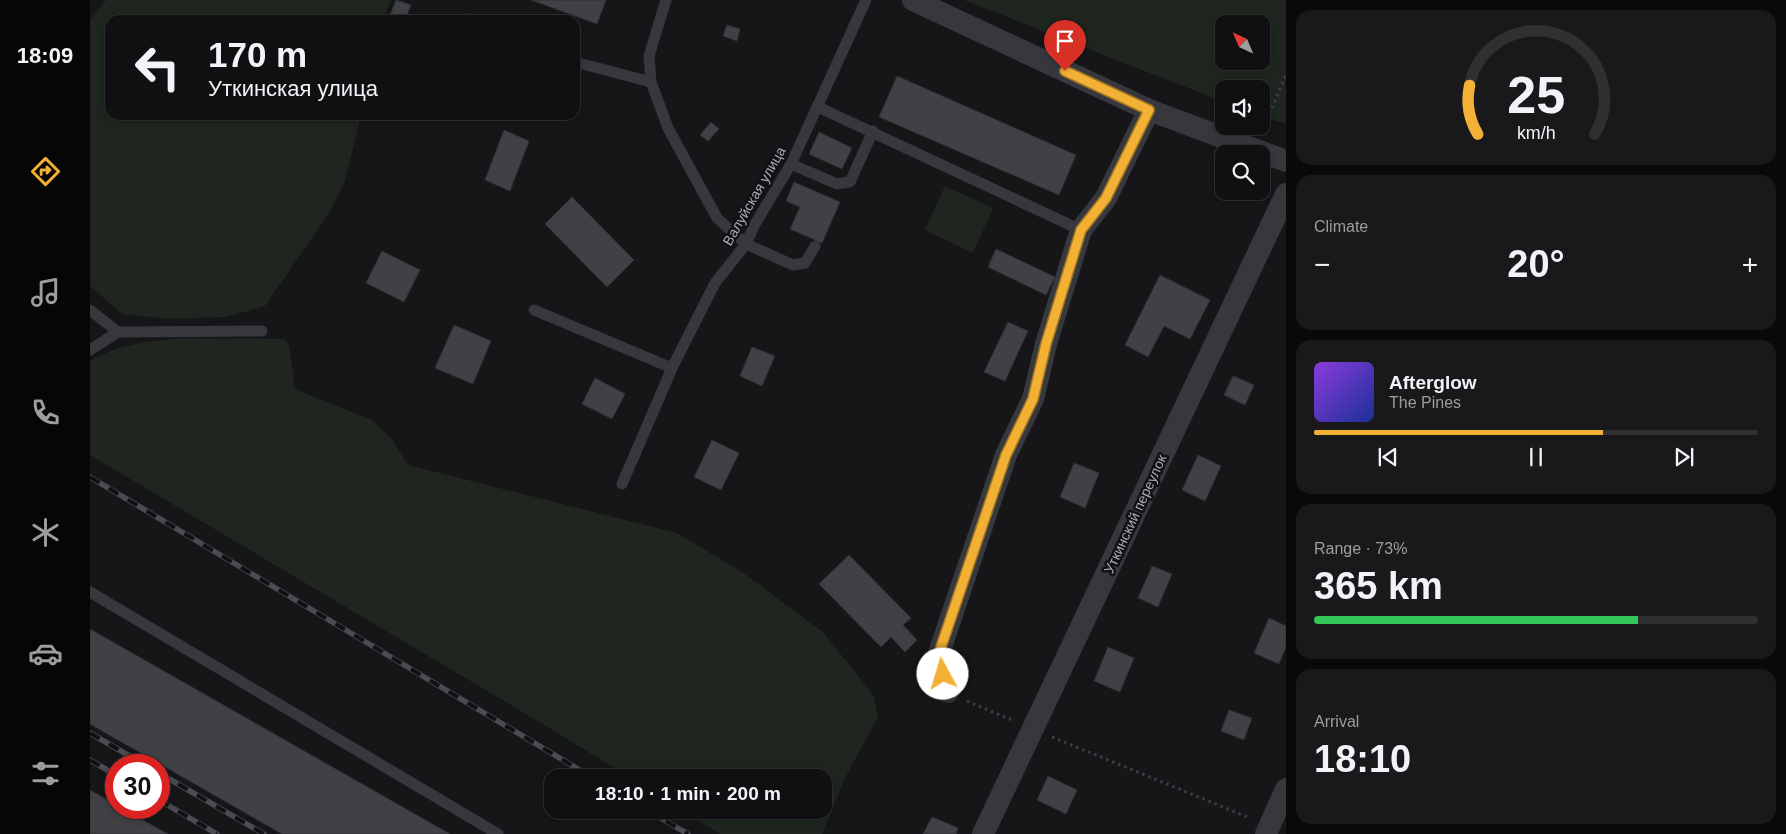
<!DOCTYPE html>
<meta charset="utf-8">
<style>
:root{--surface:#101012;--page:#19191b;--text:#f1f3f6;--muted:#9c9d9f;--line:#303032;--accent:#f2b134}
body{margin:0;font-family:Arial,sans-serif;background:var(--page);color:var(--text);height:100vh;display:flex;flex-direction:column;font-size:19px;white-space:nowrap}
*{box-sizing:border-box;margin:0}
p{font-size:16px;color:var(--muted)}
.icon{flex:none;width:28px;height:28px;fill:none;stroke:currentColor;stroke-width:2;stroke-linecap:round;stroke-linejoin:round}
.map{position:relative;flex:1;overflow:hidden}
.details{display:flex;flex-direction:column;gap:10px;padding:10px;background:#09090a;width:500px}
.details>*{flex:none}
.guide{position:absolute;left:15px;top:15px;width:475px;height:105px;border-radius:15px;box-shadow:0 2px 8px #0003,0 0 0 1px var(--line);background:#101012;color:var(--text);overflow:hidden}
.needle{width:32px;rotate:316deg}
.fabs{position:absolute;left:1125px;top:15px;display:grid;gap:10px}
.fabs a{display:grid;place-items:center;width:55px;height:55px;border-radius:10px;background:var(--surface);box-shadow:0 2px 8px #0003,0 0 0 1px var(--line);font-size:25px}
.speed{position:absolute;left:15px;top:754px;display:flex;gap:10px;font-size:25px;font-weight:700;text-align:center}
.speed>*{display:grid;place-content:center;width:65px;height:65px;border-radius:50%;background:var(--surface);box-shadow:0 2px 8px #0003,0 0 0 1px var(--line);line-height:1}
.speed .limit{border:8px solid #d22;background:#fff;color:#111}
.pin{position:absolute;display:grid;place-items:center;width:42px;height:42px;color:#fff;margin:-51px -21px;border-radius:50% 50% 50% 0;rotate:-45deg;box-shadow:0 0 5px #0007}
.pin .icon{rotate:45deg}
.me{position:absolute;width:55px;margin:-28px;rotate:354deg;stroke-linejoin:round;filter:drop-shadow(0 0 4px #0008)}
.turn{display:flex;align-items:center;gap:18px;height:105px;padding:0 20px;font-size:22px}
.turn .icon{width:65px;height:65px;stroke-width:2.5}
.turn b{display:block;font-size:35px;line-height:42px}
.big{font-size:38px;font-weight:600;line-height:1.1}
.details .widget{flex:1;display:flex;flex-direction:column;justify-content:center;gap:8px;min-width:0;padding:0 18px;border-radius:15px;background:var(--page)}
.details .dial{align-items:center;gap:0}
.dial svg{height:130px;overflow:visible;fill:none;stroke:var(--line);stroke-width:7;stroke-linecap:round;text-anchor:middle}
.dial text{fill:var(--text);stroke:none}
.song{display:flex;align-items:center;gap:15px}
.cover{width:60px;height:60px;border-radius:8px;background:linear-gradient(135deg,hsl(270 70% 55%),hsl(230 70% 35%))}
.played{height:5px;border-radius:2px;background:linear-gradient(90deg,var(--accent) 65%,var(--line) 65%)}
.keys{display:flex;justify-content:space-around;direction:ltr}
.heat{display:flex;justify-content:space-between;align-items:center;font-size:28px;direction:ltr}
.charge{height:8px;border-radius:4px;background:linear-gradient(90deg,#34c759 73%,var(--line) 0)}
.trip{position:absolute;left:454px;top:769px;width:288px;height:50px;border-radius:15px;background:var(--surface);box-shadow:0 2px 8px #0003,0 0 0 1px var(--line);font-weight:600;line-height:50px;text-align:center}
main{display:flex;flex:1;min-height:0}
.tab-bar{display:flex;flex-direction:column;width:90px;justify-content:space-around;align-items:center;background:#060607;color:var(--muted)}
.tab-bar .icon{width:35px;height:35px}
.tab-bar .on{color:var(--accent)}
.tab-bar b{font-size:22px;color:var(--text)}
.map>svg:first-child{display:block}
.green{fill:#1e261f;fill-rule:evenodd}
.building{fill:#404145;stroke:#303034}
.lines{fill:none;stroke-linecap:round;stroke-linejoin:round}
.path{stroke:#3d3f44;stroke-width:3;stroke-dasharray:2.5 4;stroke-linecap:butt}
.lane{stroke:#37383d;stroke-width:11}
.street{stroke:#37383d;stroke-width:22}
.rail-casing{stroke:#4a4c52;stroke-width:5.5}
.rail{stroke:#111113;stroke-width:4;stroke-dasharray:11;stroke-linecap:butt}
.route-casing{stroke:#9d7322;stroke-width:12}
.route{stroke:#f2b134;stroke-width:9}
.labels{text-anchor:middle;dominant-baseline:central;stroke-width:5;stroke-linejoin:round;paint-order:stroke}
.street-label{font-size:14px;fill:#a8adb8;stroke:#111113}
</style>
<main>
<nav class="tab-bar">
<b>18:09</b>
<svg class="icon on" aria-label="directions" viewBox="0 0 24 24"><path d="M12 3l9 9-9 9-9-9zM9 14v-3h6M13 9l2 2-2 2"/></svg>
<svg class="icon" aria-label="music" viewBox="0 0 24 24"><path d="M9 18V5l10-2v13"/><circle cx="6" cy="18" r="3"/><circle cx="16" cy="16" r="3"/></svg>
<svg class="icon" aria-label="phone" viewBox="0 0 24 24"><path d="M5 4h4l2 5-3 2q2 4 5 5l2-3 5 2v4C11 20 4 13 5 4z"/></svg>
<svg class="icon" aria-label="climate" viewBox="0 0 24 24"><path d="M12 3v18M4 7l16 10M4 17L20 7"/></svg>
<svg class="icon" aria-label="car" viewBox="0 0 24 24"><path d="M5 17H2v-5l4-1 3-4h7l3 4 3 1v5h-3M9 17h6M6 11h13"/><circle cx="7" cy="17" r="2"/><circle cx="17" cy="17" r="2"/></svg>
<svg class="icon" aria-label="filters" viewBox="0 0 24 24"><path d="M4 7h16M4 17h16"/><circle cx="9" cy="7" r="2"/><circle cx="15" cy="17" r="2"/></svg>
</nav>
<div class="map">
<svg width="1196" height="834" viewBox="0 0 1196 834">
<rect width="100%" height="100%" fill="#161618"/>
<g class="green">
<polygon points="16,0 301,0 293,20 20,20 20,115 271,115 255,181 239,213 175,306 137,317 78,319 32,314 0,286 0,20"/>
<path d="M874 0H1196V124L1171 116V89H1134V102ZM1134 24H1171V61H1134Z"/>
<polygon points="855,186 903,208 883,253 835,230"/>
<path d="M90 338 195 339 199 346 205 387 209 391 282 420 301 438 318 465 587 533 652 572 734 633 784 696 788 717 754 780 732 834H630L591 810H732V778L539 777 451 723 0 455V361C31 343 55 342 90 338Z"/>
</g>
<g class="building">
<polygon points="306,0 321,5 315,20 300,15"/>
<polygon points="441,0 516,0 507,24"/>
<polygon points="637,25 650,29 647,41 633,36"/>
<polygon points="807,76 986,155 969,195 789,117"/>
<polygon points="621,122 629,129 618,141 610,135"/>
<polygon points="414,130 439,141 420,191 395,180"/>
<polygon points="729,132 762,148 752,169 719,154"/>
<polygon points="704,182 750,202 732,243 700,229 710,207 696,201"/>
<polygon points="482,197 544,260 517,287 455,224"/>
<polygon points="906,249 965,277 956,295 898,267"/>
<polygon points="292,251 330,270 314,302 276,283"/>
<polygon points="1070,275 1120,300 1100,339 1074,326 1058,357 1035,345"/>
<polygon points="918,322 938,331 915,381 894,372"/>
<polygon points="364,325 401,341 383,384 345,368"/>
<polygon points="662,347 685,356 672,386 650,376"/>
<polygon points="1143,376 1164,385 1155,405 1134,395"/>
<polygon points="505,378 535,394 522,419 492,404"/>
<polygon points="622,440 649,453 631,490 604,477"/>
<polygon points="1108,455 1131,466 1115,501 1092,490"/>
<polygon points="984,463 1009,473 995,508 970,497"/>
<polygon points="759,555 821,618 813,625 827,640 815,652 801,637 791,647 729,584"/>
<polygon points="1062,566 1082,574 1068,607 1048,598"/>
<polygon points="1179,618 1196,626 1196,647 1189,664 1164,653"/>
<polygon points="0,629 360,834 192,834 0,724"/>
<polygon points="1018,647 1044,658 1030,692 1004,681"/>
<polygon points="1139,710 1162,718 1154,740 1131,731"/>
<polygon points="958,776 987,790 976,814 947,800"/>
<polygon points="0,790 26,805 26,808 31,808 78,834 0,834"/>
<polygon points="842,817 868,828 866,834 833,834"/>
</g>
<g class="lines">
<g class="path">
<polyline points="1171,124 1178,117 1196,75"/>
<polyline points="877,701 922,720"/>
<polyline points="962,737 1160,818"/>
</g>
<g class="lane">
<polyline points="576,0 559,56 561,82 578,128 627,218 656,244 703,265 715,263 725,246"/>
<polyline points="375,19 377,20"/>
<polyline points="485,62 561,82"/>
<polyline points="728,107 991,230"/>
<polyline points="701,164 747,184 760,182 783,131"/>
<polyline points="0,310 28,332 0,350"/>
<polyline points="444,310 582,368"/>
<polyline points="28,332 172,331"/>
<polyline points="532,484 582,368 625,283 656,244 664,226 701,164 776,0"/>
<polyline points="0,592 408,834"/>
</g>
<g class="street">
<polyline points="823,0 1059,110 1196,161"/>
<polyline points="858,692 848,656 916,455 943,399 956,344 991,230 1016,198 1059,110"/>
<polyline points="893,834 1196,194"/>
<polyline points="1176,834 1196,789"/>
</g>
<g class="rail-casing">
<g id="rail">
<polyline points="0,477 503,778"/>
<polyline points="0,733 55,765"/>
<polyline points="0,760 26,775"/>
<polyline points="69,773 174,834"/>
<polyline points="69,800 127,834"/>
<polyline points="557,810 598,834"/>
</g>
</g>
<use href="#rail" class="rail"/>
</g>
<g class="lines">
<g class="route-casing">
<polyline id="route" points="853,674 848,656 916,455 943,399 956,344 991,230 1016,198 1059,110 975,71"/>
</g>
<use href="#route" class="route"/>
</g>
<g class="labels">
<g class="street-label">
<text transform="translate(664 196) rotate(-60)">Валуйская улица</text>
<text transform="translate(1045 514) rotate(-65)">Уткинский переулок</text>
</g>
</g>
</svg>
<div class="fabs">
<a><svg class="needle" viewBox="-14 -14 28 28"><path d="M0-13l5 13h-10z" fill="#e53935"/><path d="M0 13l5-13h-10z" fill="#9c9d9f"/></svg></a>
<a><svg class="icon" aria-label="sound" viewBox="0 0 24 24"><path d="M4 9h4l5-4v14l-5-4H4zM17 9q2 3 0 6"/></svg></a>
<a><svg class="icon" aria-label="search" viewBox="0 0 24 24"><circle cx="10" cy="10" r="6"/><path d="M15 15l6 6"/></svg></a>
</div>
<div class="speed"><div class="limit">30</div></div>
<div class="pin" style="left:975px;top:71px;background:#d93025"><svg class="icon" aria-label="arrive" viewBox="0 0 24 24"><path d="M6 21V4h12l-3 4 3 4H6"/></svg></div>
<svg class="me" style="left:853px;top:674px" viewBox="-20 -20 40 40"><circle r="19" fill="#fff"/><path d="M0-13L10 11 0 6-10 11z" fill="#f2b134"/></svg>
<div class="trip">18:10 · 1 min · 200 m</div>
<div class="guide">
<div class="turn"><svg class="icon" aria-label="left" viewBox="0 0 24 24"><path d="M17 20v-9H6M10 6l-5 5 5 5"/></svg><div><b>170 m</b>Уткинская улица</div></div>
</div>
</div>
<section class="details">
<div class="widget dial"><svg viewBox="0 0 100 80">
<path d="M14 69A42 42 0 1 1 86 69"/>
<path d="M14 69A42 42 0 0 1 9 39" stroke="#f2b134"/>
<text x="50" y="56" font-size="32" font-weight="700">25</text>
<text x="50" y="72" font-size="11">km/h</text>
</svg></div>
<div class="widget"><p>Climate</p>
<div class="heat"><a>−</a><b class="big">20°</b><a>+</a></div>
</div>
<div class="widget">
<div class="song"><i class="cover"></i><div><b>Afterglow</b><p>The Pines</p></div></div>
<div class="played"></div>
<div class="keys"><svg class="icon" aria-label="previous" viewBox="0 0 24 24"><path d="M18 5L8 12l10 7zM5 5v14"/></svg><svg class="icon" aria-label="pause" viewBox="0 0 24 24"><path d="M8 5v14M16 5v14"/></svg><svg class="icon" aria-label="next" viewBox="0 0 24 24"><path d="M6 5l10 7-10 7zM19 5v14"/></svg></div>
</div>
<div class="widget"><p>Range · 73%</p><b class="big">365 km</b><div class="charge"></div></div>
<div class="widget"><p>Arrival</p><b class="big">18:10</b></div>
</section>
</main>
